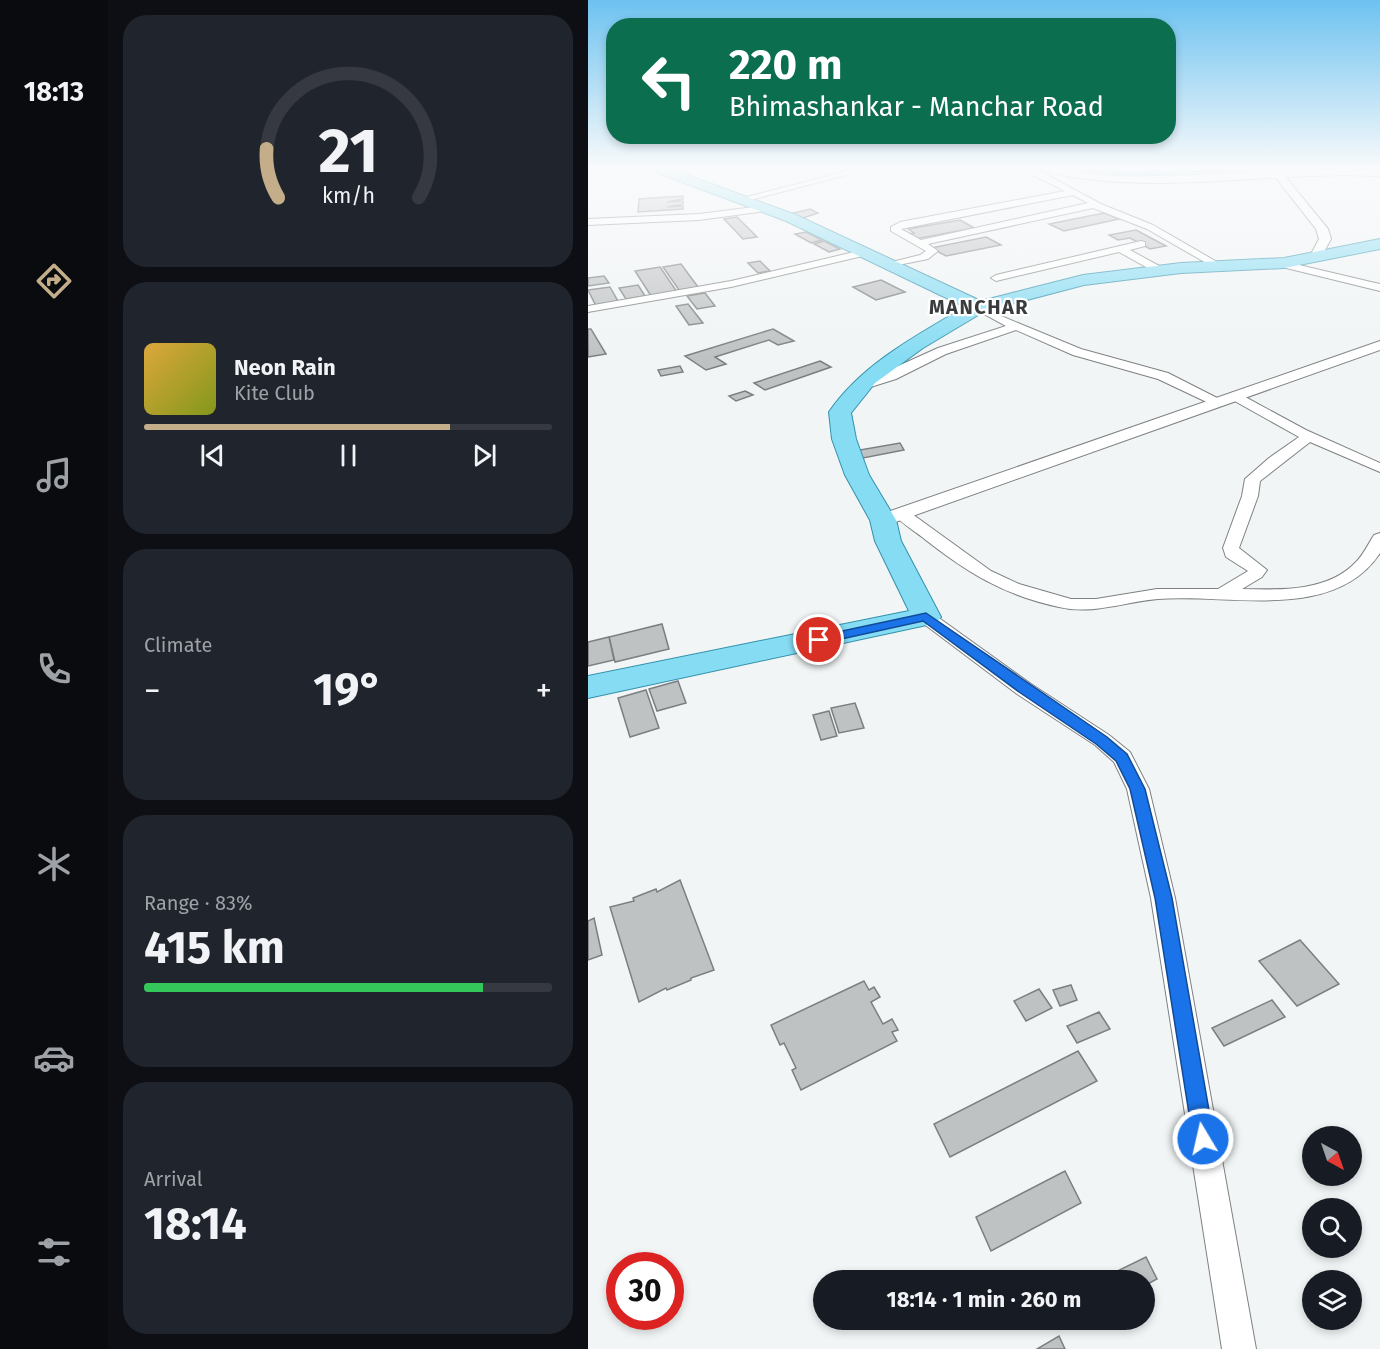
<!DOCTYPE html>
<meta charset="utf-8">
<style>
:root{--surface:#171b24;--page:#20242c;--text:#f1f3f6;--muted:#9ea1a6;--line:#363941;--accent:#c4ae8a}
body{margin:0;font-family:"Fira Sans",sans-serif;background:var(--page);color:var(--text);height:100vh;display:flex;flex-direction:column;font-size:22px;white-space:nowrap}
*{box-sizing:border-box;margin:0}
p{font-size:20px;color:var(--muted)}
.icon{flex:none;width:33px;height:33px;fill:none;stroke:currentColor;stroke-width:2;stroke-linecap:round;stroke-linejoin:round}
.map{position:relative;flex:1;overflow:hidden}
.drawer{display:flex;flex-direction:column;gap:15px;padding:15px;background:#0d0f14;width:480px}
.drawer>*{flex:none}
.banner{position:absolute;left:18px;top:18px;width:570px;height:126px;border-radius:24px;box-shadow:0 3px 9px #0003;background:#0b6e4f;color:#fff;overflow:hidden}
.needle{width:39px;rotate:140deg}
.tools{position:absolute;left:714px;top:1126px;display:grid;gap:12px}
.tools a{display:grid;place-items:center;width:60px;height:60px;border-radius:50%;background:var(--surface);box-shadow:0 3px 9px #0003;font-size:30px}
.speed{position:absolute;left:18px;top:1252px;display:flex;gap:12px;font-size:30px;font-weight:700;text-align:center}
.speed>*{display:grid;place-content:center;width:78px;height:78px;border-radius:50%;background:var(--surface);box-shadow:0 3px 9px #0003;line-height:1}
.speed .limit{border:9px solid #d22;background:#fff;color:#111}
.pin{position:absolute;display:grid;place-items:center;width:51px;height:51px;color:#fff;margin:-26px;border:3px solid #fff;border-radius:50%;box-shadow:0 2px 6px #0007}
.me{position:absolute;width:66px;margin:-33px;rotate:351deg;stroke-linejoin:round;filter:drop-shadow(0 0 4px #0008)}
.turn{display:flex;align-items:center;gap:21px;height:126px;padding:0 24px;font-size:27px}
.turn .icon{width:78px;height:78px;stroke-width:2.5}
.turn b{display:block;font-size:42px;line-height:51px}
.big{font-size:45px;font-weight:700;line-height:1.1}
.drawer .card{flex:1;display:flex;flex-direction:column;justify-content:center;gap:9px;min-width:0;padding:0 21px;border-radius:24px;background:var(--page)}
.drawer .dial{align-items:center;gap:0}
.dial svg{height:156px;overflow:visible;fill:none;stroke:var(--line);stroke-width:7;stroke-linecap:round;text-anchor:middle}
.dial text{fill:var(--text);stroke:none}
.song{display:flex;align-items:center;gap:18px}
.cover{width:72px;height:72px;border-radius:9px;background:linear-gradient(135deg,hsl(40 70% 55%),hsl(70 70% 35%))}
.played{height:6px;border-radius:3px;background:linear-gradient(90deg,var(--accent) 75%,var(--line) 75%)}
.keys{display:flex;justify-content:space-around;direction:ltr}
.heat{display:flex;justify-content:space-between;align-items:center;font-size:33px;direction:ltr}
.charge{height:9px;border-radius:4px;background:linear-gradient(90deg,#34c759 83%,var(--line) 0)}
.trip{position:absolute;left:225px;top:1270px;width:342px;height:60px;border-radius:30px;background:var(--surface);box-shadow:0 3px 9px #0003;font-weight:700;line-height:60px;text-align:center}
main{display:flex;flex:1;min-height:0}
.tab-bar{display:flex;flex-direction:column;width:108px;justify-content:space-around;align-items:center;background:#090b0e;color:var(--muted)}
.tab-bar .icon{width:42px;height:42px}
.tab-bar .active{color:var(--accent)}
.tab-bar b{font-size:27px;color:var(--text)}
.map>svg:first-child{display:block}
.lines{fill:none;stroke-linecap:round;stroke-linejoin:round}
.canal{fill:#55d7fc;fill-rule:evenodd}
.building{fill:#bfc2c3;stroke:#7b7f80;stroke-width:1.5}
.minor-casing{stroke:#7e8183;stroke-width:2}
.tertiary-casing{stroke:#7e8183;stroke-width:2}
.secondary-casing{stroke:#7e8183;stroke-width:2}
.primary-casing{stroke:#3491ab;stroke-width:2}
.minor{fill:#fff;fill-rule:evenodd}
.tertiary{fill:#fff;fill-rule:evenodd}
.secondary{fill:#fff;fill-rule:evenodd}
.primary{fill:#86dcf3;fill-rule:evenodd}
.route{fill:#1a73e8;stroke:#114b97;stroke-width:1.5}
.labels{text-anchor:middle;dominant-baseline:central;stroke-width:4.5;stroke-linejoin:round;paint-order:stroke}
.far-district-label{font-size:20px;font-weight:bold;letter-spacing:1.5px;fill:#393c3d;stroke:#fff}
</style>
<main>
<nav class="tab-bar">
<b>18:13</b>
<svg class="icon active" aria-label="directions" viewBox="0 0 24 24"><path d="M12 3l9 9-9 9-9-9zM9 14v-3h6M13 9l2 2-2 2"/></svg>
<svg class="icon" aria-label="music" viewBox="0 0 24 24"><path d="M9 18V5l10-2v13"/><circle cx="6" cy="18" r="3"/><circle cx="16" cy="16" r="3"/></svg>
<svg class="icon" aria-label="phone" viewBox="0 0 24 24"><path d="M5 4h4l2 5-3 2q2 4 5 5l2-3 5 2v4C11 20 4 13 5 4z"/></svg>
<svg class="icon" aria-label="climate" viewBox="0 0 24 24"><path d="M12 3v18M4 7l16 10M4 17L20 7"/></svg>
<svg class="icon" aria-label="car" viewBox="0 0 24 24"><path d="M5 17H2v-5l4-1 3-4h7l3 4 3 1v5h-3M9 17h6M6 11h13"/><circle cx="7" cy="17" r="2"/><circle cx="17" cy="17" r="2"/></svg>
<svg class="icon" aria-label="filters" viewBox="0 0 24 24"><path d="M4 7h16M4 17h16"/><circle cx="9" cy="7" r="2"/><circle cx="15" cy="17" r="2"/></svg>
</nav>
<section class="drawer">
<div class="card dial"><svg viewBox="0 0 100 80">
<path d="M14 69A42 42 0 1 1 86 69"/>
<path d="M14 69A42 42 0 0 1 8 44" stroke="#c4ae8a"/>
<text x="50" y="56" font-size="32" font-weight="700">21</text>
<text x="50" y="72" font-size="11">km/h</text>
</svg></div>
<div class="card">
<div class="song"><i class="cover"></i><div><b>Neon Rain</b><p>Kite Club</p></div></div>
<div class="played"></div>
<div class="keys"><svg class="icon" aria-label="previous" viewBox="0 0 24 24"><path d="M18 5L8 12l10 7zM5 5v14"/></svg><svg class="icon" aria-label="pause" viewBox="0 0 24 24"><path d="M8 5v14M16 5v14"/></svg><svg class="icon" aria-label="next" viewBox="0 0 24 24"><path d="M6 5l10 7-10 7zM19 5v14"/></svg></div>
</div>
<div class="card"><p>Climate</p>
<div class="heat"><a>−</a><b class="big">19°</b><a>+</a></div>
</div>
<div class="card"><p>Range · 83%</p><b class="big">415 km</b><div class="charge"></div></div>
<div class="card"><p>Arrival</p><b class="big">18:14</b></div>
</section>
<div class="map">
<svg width="792" height="1349" viewBox="0 0 792 1349">
<rect width="100%" height="100%" fill="#f1f5f6"/>
<g class="lines">
<g class="canal">
<polygon points="486,169 546,171 662,169 658,171 546,177 490,171"/>
<polygon points="777,169 792,169 792,172"/>
</g>
</g>
<g class="building">
<polygon points="95,196 95,199 79,202 95,201 95,204 79,207 95,206 95,209 50,212 51,199"/>
<polygon points="222,209 230,213 209,220 198,215"/>
<polygon points="516,213 531,219 476,231 461,224"/>
<polygon points="149,217 169,237 155,239 136,219"/>
<polygon points="372,220 386,228 322,240 314,235 326,233 320,229"/>
<polygon points="548,230 578,246 562,249 542,238 530,240 521,235"/>
<polygon points="218,232 234,240 223,243 207,234"/>
<polygon points="398,237 413,245 358,256 343,248"/>
<polygon points="236,241 252,249 241,252 226,244"/>
<polygon points="172,261 182,271 170,273 160,263"/>
<polygon points="93,264 110,287 91,290 75,267"/>
<polygon points="72,267 89,292 63,296 47,271"/>
<polygon points="16,276 21,283 0,286 0,278"/>
<polygon points="293,280 317,292 288,300 265,287"/>
<polygon points="50,285 57,296 38,299 31,288"/>
<polygon points="22,287 31,303 8,306 0,290"/>
<polygon points="117,293 127,306 109,309 99,296"/>
<polygon points="100,304 115,323 101,325 88,306"/>
<polygon points="0,329 3,329 18,354 0,357"/>
<polygon points="185,329 206,341 190,345 181,340 127,357 138,364 118,370 97,356"/>
<polygon points="232,361 243,367 177,390 166,383"/>
<polygon points="92,366 95,372 73,376 70,370"/>
<polygon points="157,391 165,395 148,401 141,396"/>
<polygon points="312,443 316,450 270,459 266,451"/>
<polygon points="74,624 81,649 27,662 21,637"/>
<polygon points="21,637 26,660 0,666 0,642"/>
<polygon points="90,681 98,703 69,711 61,689"/>
<polygon points="58,690 71,728 42,737 30,698"/>
<polygon points="267,703 276,728 251,733 243,708"/>
<polygon points="241,711 249,736 233,740 225,715"/>
<polygon points="92,880 126,970 103,978 103,980 79,990 78,988 51,1002 22,907 46,901 45,898 68,889 69,892"/>
<polygon points="6,918 14,955 0,960 0,921"/>
<polygon points="712,940 751,984 709,1006 671,961"/>
<polygon points="276,981 281,990 286,987 292,997 283,1002 295,1024 304,1019 310,1030 304,1032 309,1041 213,1090 204,1070 208,1068 196,1043 192,1045 183,1025"/>
<polygon points="483,985 489,1000 472,1006 465,990"/>
<polygon points="451,989 464,1008 438,1021 426,1001"/>
<polygon points="684,1000 697,1017 636,1046 624,1028"/>
<polygon points="511,1012 522,1029 489,1043 479,1026"/>
<polygon points="490,1051 509,1081 362,1157 346,1124"/>
<polygon points="477,1171 493,1203 403,1251 388,1217"/>
<polygon points="558,1257 569,1279 556,1286 556,1281 509,1281"/>
<polygon points="471,1336 477,1349 449,1349"/>
</g>
<g class="lines">
<g class="minor-casing">
<g id="minor">
<polygon points="268,169 281,169 151,203 147,200"/>
<path d="M440 169H448L513 204 565 225 636 266 627 268 559 229 505 208 340 244 350 251 340 259 300 267V263L332 255 338 251 303 231V227L312 222 477 191 445 175ZM485 195 500 203 333 240 313 229Z"/>
<polygon points="553,241 557,242 557,246 542,250 575,268 575,272 567,272 531,252 408,281 403,278 408,275"/>
<polygon points="279,249 283,250 283,254 143,287 0,312 0,306 143,281"/>
<polygon points="690,260 783,282 792,284 792,291 686,265 685,263"/>
<polygon points="391,304 413,316 493,349 580,373 637,402 630,406 625,405 570,379 485,355 428,330 358,354 308,379 273,390 266,386 350,348 418,326 387,309 387,305"/>
<path d="M648 392 718 430 792 463V472L722 442 672 481 670 496 651 548 679 570 674 577 654 589C692 590 740 592 768 562 776 554 780 544 786 535L792 533V553C746 623 640 593 570 599 536 602 505 615 471 607 415 595 378 572 334 537 325 530 313 523 306 514L308 511H320L403 571 431 584 483 599H508L569 589H630L660 571 638 557 635 548 654 496 657 479 681 458 711 437 643 399 641 396 643 393Z"/>
<polygon points="338,611 344,613 443,684 521,735 542,752 561,789 587,898 668,1349 634,1349 563,898 539,789 526,762 507,745 429,694 332,621 329,617 332,613"/>
</g>
</g>
<g class="tertiary-casing">
<g id="tertiary">
<polygon points="681,169 691,169 740,229 743,239 732,259 724,259 722,256 731,239 728,229"/>
<polygon points="174,206 180,209 178,211 111,220 0,225 0,219 111,214"/>
<polygon points="792,341 792,350 302,524 288,524 285,520 288,516"/>
</g>
</g>
<g class="secondary-casing">
<path id="secondary" d="M453 169C469 168 483 171 499 173 521 177 544 177 567 176 642 176 717 165 792 170V176C680 170 566 198 455 171Z"/>
</g>
<g class="primary-casing">
<path id="primary" d="M66 169H83L208 215 393 301 495 275 593 263 696 258 792 239V249L696 268 593 273 496 285 397 311 335 348 287 383 263 413 268 439 281 475 308 520 313 541 353 617 348 623 0 698V676L321 611 287 541 282 520 257 475 244 439 241 412C274 364 328 336 377 307L198 221 67 172Z"/>
</g>
<use href="#minor" class="minor"/>
<use href="#tertiary" class="tertiary"/>
<use href="#secondary" class="secondary"/>
<use href="#primary" class="primary"/>
</g>
<linearGradient id="sky" x2="0" y2="1"><stop stop-color="#6dc2f0"/><stop offset="0.47" stop-color="#f9fafb"/><stop offset="1" stop-color="#f9fafb" stop-opacity="0"/></linearGradient>
<rect width="792" height="357" fill="url(#sky)"/>
<polygon class="route" points="338,613 519,737 539,754 557,789 584,898 626,1139 623,1146 615,1149 608,1146 605,1139 567,898 542,789 528,761 508,744 431,692 335,621 231,644 224,640 231,636"/>
<g class="labels">
<g class="far-district-label">
<text x="391" y="307">MANCHAR</text>
</g>
</g>
</svg>
<div class="tools">
<a><svg class="needle" viewBox="-14 -14 28 28"><path d="M0-13l5 13h-10z" fill="#e53935"/><path d="M0 13l5-13h-10z" fill="#9ea1a6"/></svg></a>
<a><svg class="icon" aria-label="search" viewBox="0 0 24 24"><circle cx="10" cy="10" r="6"/><path d="M15 15l6 6"/></svg></a>
<a><svg class="icon" aria-label="layers" viewBox="0 0 24 24"><path d="M12 4l9 5-9 5-9-5zM3 14l9 5 9-5"/></svg></a>
</div>
<div class="speed"><div class="limit">30</div></div>
<div class="pin" style="left:231px;top:640px;background:#d93025"><svg class="icon" aria-label="arrive" viewBox="0 0 24 24"><path d="M6 21V4h12l-3 4 3 4H6"/></svg></div>
<svg class="me" style="left:615px;top:1139px" viewBox="-20 -20 40 40"><circle r="17" fill="#1a73e8" stroke="#fff" stroke-width="3"/><path d="M0-11L8 9 0 5-8 9z" fill="#fff"/></svg>
<div class="trip">18:14 · 1 min · 260 m</div>
<div class="banner">
<div class="turn"><svg class="icon" aria-label="left" viewBox="0 0 24 24"><path d="M17 20v-9H6M10 6l-5 5 5 5"/></svg><div><b>220 m</b>Bhimashankar - Manchar Road</div></div>
</div>
</div>
</main>
